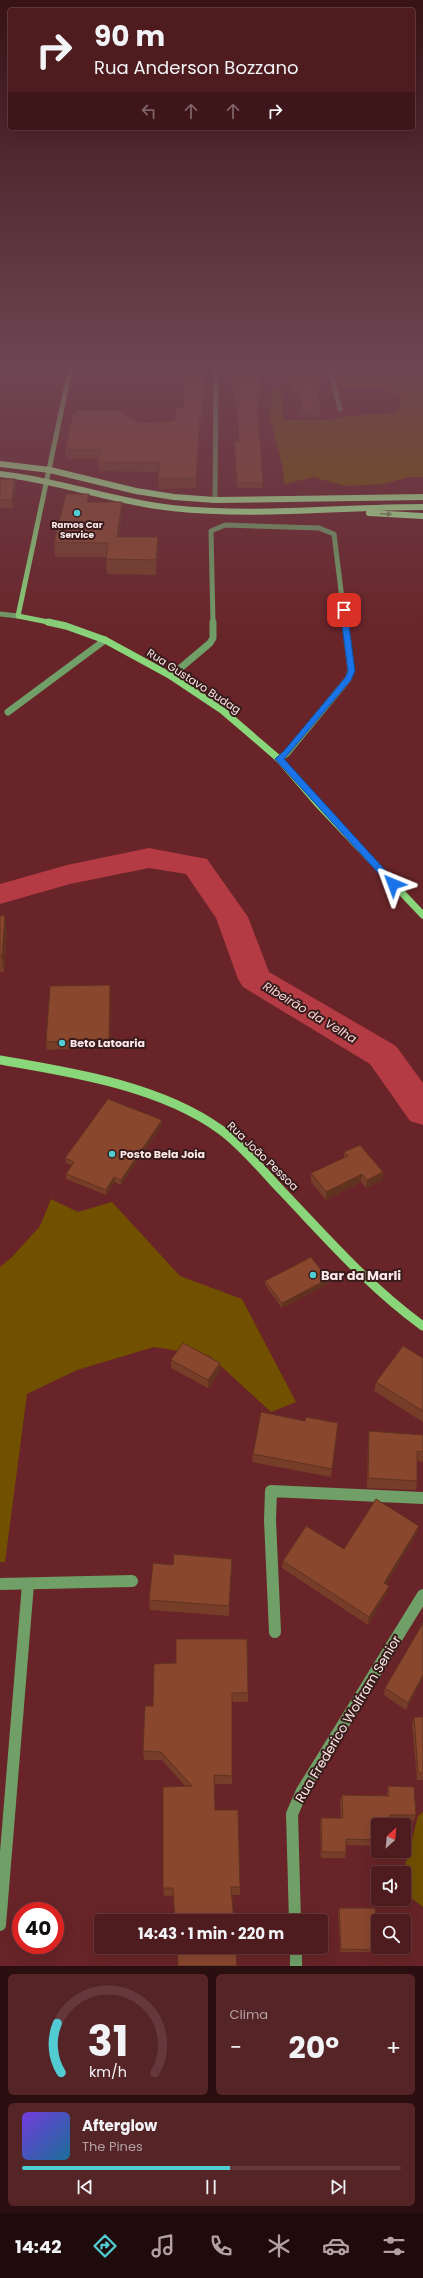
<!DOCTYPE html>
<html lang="pt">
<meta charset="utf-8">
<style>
:root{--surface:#4e1b1e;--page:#552427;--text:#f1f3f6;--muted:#b3a1a4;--line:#65393c;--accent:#51ccd3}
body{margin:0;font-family:Poppins,sans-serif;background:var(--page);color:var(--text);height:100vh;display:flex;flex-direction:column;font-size:15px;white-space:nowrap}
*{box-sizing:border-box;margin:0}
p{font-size:13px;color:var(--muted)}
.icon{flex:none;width:22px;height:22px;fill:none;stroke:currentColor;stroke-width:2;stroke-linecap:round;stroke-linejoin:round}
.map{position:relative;height:1966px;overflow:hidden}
.drawer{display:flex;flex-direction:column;gap:8px;padding:8px;background:#2b0f10;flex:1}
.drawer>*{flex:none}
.hud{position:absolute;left:8px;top:8px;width:407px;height:122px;border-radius:4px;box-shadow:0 4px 16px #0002,0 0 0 1px var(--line);background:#4e1b1e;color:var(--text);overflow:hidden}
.needle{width:26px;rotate:27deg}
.fabs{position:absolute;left:371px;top:1818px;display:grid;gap:8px}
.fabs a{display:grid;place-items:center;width:40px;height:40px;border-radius:4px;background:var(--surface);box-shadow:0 4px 16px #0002,0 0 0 1px var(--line);font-size:20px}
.speed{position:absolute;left:12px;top:1902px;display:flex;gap:8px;font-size:20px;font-weight:700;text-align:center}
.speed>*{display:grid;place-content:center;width:52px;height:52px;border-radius:50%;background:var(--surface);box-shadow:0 4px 16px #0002,0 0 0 1px var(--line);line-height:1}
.speed .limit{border:6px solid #d22;background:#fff;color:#111}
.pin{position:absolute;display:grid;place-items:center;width:34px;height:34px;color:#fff;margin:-17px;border-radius:8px;box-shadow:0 2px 6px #0006}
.me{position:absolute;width:44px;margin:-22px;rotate:316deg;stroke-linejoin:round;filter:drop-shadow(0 0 3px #0008)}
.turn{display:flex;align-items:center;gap:14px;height:84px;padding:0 20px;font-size:18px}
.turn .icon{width:52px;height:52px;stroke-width:2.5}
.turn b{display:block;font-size:28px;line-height:34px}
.lanes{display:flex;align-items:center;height:38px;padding:0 20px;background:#0003;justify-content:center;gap:20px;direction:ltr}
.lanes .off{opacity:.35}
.big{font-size:30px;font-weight:700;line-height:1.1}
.drawer .tile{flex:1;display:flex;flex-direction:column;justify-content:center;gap:6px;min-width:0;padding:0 14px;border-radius:6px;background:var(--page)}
.drawer .dial{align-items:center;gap:0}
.dial svg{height:104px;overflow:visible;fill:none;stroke:var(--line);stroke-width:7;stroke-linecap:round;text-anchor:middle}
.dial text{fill:var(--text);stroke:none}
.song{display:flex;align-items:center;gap:12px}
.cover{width:48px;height:48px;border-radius:6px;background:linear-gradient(135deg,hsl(260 70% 55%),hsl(200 70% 35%))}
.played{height:4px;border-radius:2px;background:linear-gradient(90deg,var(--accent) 55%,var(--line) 55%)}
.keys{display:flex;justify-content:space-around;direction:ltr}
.heat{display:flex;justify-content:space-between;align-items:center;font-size:22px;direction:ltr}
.drawer .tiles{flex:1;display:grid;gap:8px;grid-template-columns:1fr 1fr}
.tile:last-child{grid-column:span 2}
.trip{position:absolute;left:94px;top:1914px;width:234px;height:40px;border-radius:4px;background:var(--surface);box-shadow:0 4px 16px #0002,0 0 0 1px var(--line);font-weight:700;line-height:40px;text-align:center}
.dock{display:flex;height:64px;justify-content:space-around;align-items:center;background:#1f0b0c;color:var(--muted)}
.dock .icon{width:28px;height:28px}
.dock .current{color:var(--accent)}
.dock b{font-size:18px;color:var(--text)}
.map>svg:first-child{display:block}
.green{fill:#715000}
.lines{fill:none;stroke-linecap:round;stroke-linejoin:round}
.river{fill:#b43b43;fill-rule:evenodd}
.lane{stroke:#70a067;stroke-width:7}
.street-far2{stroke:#70a067;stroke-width:5}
.street-far1{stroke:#70a067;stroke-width:7}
.street{stroke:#70a067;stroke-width:12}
.secondary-far2{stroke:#89d77a;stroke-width:5}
.secondary-far1{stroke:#89d77a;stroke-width:7}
.secondary{stroke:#89d77a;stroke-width:9}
.primary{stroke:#acfc9d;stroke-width:6}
.wall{fill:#763d28}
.shaded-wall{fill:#603220}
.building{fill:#89472e;stroke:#603220}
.oneway{fill:#799762}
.route{fill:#1a73e8;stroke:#114b97}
.poi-dot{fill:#51ccd3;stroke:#3a1b1b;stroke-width:1.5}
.labels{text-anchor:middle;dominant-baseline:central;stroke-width:4;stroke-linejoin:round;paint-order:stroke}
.far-poi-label{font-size:9px;font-weight:bold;fill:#fbeae9;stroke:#3a1b1b}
.street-label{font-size:11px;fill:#fbeae9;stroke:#3a1b1b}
.poi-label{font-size:11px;font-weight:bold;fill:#fbeae9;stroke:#3a1b1b;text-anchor:start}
.water-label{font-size:12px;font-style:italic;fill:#f8d7d6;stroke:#3a1b1b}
.near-poi-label{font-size:13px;font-weight:bold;fill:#fbeae9;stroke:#3a1b1b;text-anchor:start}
.near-street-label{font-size:13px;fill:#fbeae9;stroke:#3a1b1b}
</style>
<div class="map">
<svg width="423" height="1966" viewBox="0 0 423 1966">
<rect width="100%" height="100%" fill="#682428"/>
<g class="green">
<polygon points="338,370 423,370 423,477 410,477 382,484 345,486 314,477 284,484 283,469 270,417 272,390 284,389 282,406 284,420 331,420 344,416 392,413 398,410 401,396 383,388 344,388"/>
<polygon points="51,1199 78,1212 112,1202 180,1276 242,1299 296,1402 271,1412 210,1356 154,1347 77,1370 27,1394 5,1562 0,1562 0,1267 12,1257 40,1226"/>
<polygon points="423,1812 423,1907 410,1897 404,1870 418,1816"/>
</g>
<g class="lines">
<polygon class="river" points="149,848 207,859 248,917 269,972 396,1046 423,1083 423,1125 410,1121 370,1064 243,987 238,979 216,918 186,874 149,868 70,884 0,904 0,884 67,865"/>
<polyline class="lane" points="8,712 105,640"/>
<g class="street-far2">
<polyline points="330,370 340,409"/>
<polyline points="215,500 216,370"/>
<polyline points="0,614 18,616"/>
<polyline points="213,623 211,531 225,525 319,528 334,534 345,623"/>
</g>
<g class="street-far1">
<polyline points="171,676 210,643 213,638 213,622"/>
<polyline points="279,759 286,754 348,679 351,671 345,622"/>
</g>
<g class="street">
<polyline points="0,1584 132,1581"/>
<polyline points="275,1632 270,1520 271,1491 423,1498"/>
<polyline points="295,1921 292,1814 302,1791 423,1595"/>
<polyline points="0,1925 28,1584"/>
<polyline points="296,1947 296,1966"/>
</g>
<polyline class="secondary-far2" points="53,623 18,616 70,370"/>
<polyline class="secondary-far1" points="48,622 66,626 105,640 171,676 222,710 279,759 317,803 423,915"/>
<path class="secondary" d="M0 1060C71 1072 161 1086 221 1130 243 1146 262 1170 281 1190 327 1238 369 1287 423 1326"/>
<g class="primary">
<polyline points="0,464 50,470 136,491 174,497 215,500 423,497"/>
<path d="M0 474C58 480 114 502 172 508 255 517 340 507 423 507"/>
<polyline points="369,513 423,516"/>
</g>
</g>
<g class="wall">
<polygon points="205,370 203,423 200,423 196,488 159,489 158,479 159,472 99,471 99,459 66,459 65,450 139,423 175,421"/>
<polygon points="232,370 261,370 260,401 257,401 263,488 237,488 234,441 239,441 237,405 234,405 233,394"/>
<polygon points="290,370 318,370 320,411 319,418 301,417 300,394 291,394"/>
<polygon points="0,479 15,479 16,487 13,508 0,508"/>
<polygon points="89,502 122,516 119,537 158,552 156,575 107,574 106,557 55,557 54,542"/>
<polygon points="0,916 7,930 4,972 0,972"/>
<polygon points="110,985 111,994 110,1047 47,1050 46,1042"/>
<polygon points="162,1125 121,1185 115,1182 106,1195 66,1179 66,1174 72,1165 66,1163 65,1158"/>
<polygon points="344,1152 383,1172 382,1181 366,1188 361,1182 326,1200 311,1182 311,1173 344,1158"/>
<polygon points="328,1279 328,1284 282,1308 265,1285 265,1281"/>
<polygon points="423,1358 423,1422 374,1391 376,1382"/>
<polygon points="171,1360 220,1371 208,1388 171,1368"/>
<polygon points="305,1421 338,1423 331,1477 252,1462 253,1454"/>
<polygon points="369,1431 423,1435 423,1462 417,1461 417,1481 416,1490 367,1488 368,1440"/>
<polygon points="417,1533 386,1584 387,1593 368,1625 282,1568 283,1561 344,1549"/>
<polygon points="232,1559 229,1616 150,1610 149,1600 173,1565"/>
<polygon points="423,1623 423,1678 406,1710 384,1695 385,1688"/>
<polygon points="154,1664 248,1693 248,1702 232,1702 232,1784 215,1784 215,1810 240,1887 240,1895 164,1896 163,1888 185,1786 162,1760 144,1760 143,1751 153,1706"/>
<polygon points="414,1717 423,1717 423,1780 417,1780 412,1724"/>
<polygon points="388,1786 416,1815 414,1821 390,1821 378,1825 378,1846 346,1845 346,1852 345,1858 321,1858 320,1824 321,1818 341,1818 340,1801 342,1795 387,1796 387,1792"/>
<polygon points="339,1908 378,1950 377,1952 340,1952 338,1911"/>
</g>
<g class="shaded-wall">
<polygon points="200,414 200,423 196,488 196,478"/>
<polygon points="15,479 16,487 13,508 12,500"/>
<polygon points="122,502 122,516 117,551 117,537"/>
<polygon points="158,537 158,552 156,575 156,560"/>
<polygon points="5,915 7,930 4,972 2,957"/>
<polygon points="110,985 111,994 110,1047 109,1039"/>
<polygon points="162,1120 162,1125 121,1185 121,1180"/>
<polygon points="383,1172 382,1181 366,1188 367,1180"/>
<polygon points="362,1174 361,1182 326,1200 326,1192"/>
<polygon points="114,1177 115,1182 106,1195 106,1190"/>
<polygon points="328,1279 328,1284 282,1308 282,1303"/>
<polygon points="220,1363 220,1371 208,1388 208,1380"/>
<polygon points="419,1526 417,1533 383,1590 384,1583"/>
<polygon points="232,1559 232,1569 229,1616 229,1606"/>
<polygon points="389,1586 387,1593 368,1625 369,1617"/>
<polygon points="423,1675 423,1678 406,1710 408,1703"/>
</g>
<g class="building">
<polygon points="184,370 204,370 203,414 200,414 196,478 158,479 160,462 98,462 101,450 65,450 73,414 77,410 119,410 139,423 175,421 175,408 183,408"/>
<polygon points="232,370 261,370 260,396 257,396 263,483 237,483 234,441 239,441 237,400 234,400 233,389"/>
<polygon points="290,370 318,370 320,411 301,411 300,388 291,388"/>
<polygon points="0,479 15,479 12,500 0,500"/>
<polygon points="66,494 89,494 87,502 122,502 117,537 158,537 156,560 106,559 108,543 54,542"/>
<polygon points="5,915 2,957 0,957 0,916"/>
<polygon points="110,985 109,1039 46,1042 50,986"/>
<polygon points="108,1099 162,1120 121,1180 114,1177 106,1190 66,1174 74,1162 65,1158"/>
<polygon points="360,1145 383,1172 367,1180 362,1174 326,1192 311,1173 348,1156 344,1152"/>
<polygon points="311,1257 328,1279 282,1303 265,1281"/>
<polygon points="183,1343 220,1363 208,1380 171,1360"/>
<polygon points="403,1346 423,1358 423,1411 376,1382"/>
<polygon points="261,1412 305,1421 306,1417 338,1423 332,1469 253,1454"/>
<polygon points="369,1431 423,1435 423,1452 417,1451 417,1481 368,1478"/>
<polygon points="376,1499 419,1526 384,1583 389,1586 369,1617 283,1561 306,1526 344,1549"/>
<polygon points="174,1554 232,1559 229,1606 149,1600 153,1563 173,1565"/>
<polygon points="423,1623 423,1675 408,1703 385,1688"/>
<polygon points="176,1639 247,1639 248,1693 232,1693 232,1776 214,1775 215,1810 238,1810 240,1887 231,1887 234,1921 175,1921 173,1888 163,1888 163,1787 192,1786 161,1752 143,1751 145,1706 153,1706 154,1664 176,1663"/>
<polygon points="414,1717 423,1717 423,1773 418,1773"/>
<polygon points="388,1786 414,1787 416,1815 390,1815 390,1825 378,1825 378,1840 346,1839 346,1852 322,1852 321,1818 343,1818 342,1795 389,1796"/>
<polygon points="339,1908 375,1908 378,1950 341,1949"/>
<polygon points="177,1947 236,1947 237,1966 178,1966"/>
</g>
<defs><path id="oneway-solid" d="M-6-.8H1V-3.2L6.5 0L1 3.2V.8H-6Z"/></defs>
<use class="oneway" href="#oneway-solid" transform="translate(386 514) rotate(3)"/>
<linearGradient id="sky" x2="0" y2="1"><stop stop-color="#391416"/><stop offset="0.57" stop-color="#6f4553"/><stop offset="1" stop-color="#6f4553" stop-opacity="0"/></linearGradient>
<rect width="423" height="645" fill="url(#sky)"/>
<polygon class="route" points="344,608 347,610 355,671 351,680 284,759 396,882 396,886 390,886 275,759 283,752 345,678 348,671 340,610"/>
<g class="poi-dot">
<circle cx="77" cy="513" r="4"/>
<circle cx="62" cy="1043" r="4"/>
<circle cx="112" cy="1154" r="4"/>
<circle cx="313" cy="1275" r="4"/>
</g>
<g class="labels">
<g class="far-poi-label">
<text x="77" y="525">Ramos Car<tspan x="77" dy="10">Service</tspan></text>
</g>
<g class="street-label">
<text transform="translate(194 681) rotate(33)">Rua Gustavo Budag</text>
<text transform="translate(263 1156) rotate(44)">Rua João Pessoa</text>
</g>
<g class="poi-label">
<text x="70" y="1043">Beto Latoaria</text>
<text x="120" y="1154">Posto Bela Joia</text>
</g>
<g class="water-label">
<text transform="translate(310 1012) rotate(31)">Ribeirão da Velha</text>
</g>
<g class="near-poi-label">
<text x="321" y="1275">Bar da Marli</text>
</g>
<g class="near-street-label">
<text transform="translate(348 1719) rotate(-59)">Rua Frederico Wolfram Senior</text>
</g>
</g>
</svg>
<div class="fabs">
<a><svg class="needle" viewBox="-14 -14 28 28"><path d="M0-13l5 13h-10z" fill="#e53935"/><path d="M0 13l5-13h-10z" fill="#b3a1a4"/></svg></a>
<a><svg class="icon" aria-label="sound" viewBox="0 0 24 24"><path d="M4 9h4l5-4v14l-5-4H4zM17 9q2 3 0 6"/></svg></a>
<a><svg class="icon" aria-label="search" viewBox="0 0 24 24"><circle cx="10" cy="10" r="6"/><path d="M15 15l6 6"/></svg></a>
</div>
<div class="speed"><div class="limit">40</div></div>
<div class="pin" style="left:344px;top:610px;background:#d93025"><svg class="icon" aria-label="arrive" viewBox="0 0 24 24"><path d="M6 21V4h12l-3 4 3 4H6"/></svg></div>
<svg class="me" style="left:393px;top:884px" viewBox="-20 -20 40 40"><path d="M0-17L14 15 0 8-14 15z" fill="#1a73e8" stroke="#fff" stroke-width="4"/></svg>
<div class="trip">14:43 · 1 min · 220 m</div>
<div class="hud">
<div class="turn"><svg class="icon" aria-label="right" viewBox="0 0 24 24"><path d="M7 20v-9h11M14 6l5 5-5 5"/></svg><div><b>90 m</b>Rua Anderson Bozzano</div></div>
<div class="lanes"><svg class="icon off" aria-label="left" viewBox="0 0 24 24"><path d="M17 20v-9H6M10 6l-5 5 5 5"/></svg><svg class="icon off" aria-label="ahead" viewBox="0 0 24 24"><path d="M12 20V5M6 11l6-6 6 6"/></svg><svg class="icon off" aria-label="ahead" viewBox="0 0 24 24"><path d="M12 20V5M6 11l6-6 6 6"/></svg><svg class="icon" aria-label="right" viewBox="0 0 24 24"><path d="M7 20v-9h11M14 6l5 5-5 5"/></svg></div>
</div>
</div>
<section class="drawer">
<div class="tiles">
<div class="tile dial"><svg viewBox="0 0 100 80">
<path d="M14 69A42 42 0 1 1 86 69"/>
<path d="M14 69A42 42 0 0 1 11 31" stroke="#51ccd3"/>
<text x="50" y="56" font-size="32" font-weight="700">31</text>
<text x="50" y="72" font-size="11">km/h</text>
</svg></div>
<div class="tile"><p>Clima</p>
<div class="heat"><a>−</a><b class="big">20°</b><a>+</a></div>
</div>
<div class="tile">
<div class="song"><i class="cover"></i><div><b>Afterglow</b><p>The Pines</p></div></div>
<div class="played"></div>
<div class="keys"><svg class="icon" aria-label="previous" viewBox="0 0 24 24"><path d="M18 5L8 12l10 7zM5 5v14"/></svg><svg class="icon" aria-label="pause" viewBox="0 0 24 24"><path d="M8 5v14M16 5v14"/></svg><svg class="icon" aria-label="next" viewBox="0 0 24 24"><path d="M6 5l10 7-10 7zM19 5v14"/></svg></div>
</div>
</div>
</section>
<nav class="dock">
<b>14:42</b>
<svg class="icon current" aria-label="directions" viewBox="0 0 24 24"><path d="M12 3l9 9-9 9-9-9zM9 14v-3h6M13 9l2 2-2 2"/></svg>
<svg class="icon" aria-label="music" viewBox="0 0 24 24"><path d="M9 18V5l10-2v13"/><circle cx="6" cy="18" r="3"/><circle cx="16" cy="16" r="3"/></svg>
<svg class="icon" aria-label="phone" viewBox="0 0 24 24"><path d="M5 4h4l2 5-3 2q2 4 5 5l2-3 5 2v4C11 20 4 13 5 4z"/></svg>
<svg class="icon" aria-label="climate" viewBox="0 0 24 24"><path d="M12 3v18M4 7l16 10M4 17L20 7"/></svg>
<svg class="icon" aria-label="car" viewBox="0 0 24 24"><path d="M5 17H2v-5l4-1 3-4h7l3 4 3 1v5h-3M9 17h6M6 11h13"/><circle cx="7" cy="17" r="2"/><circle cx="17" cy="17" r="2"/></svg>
<svg class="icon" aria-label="filters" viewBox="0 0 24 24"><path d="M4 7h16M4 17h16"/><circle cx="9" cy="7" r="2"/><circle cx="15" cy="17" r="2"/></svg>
</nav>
